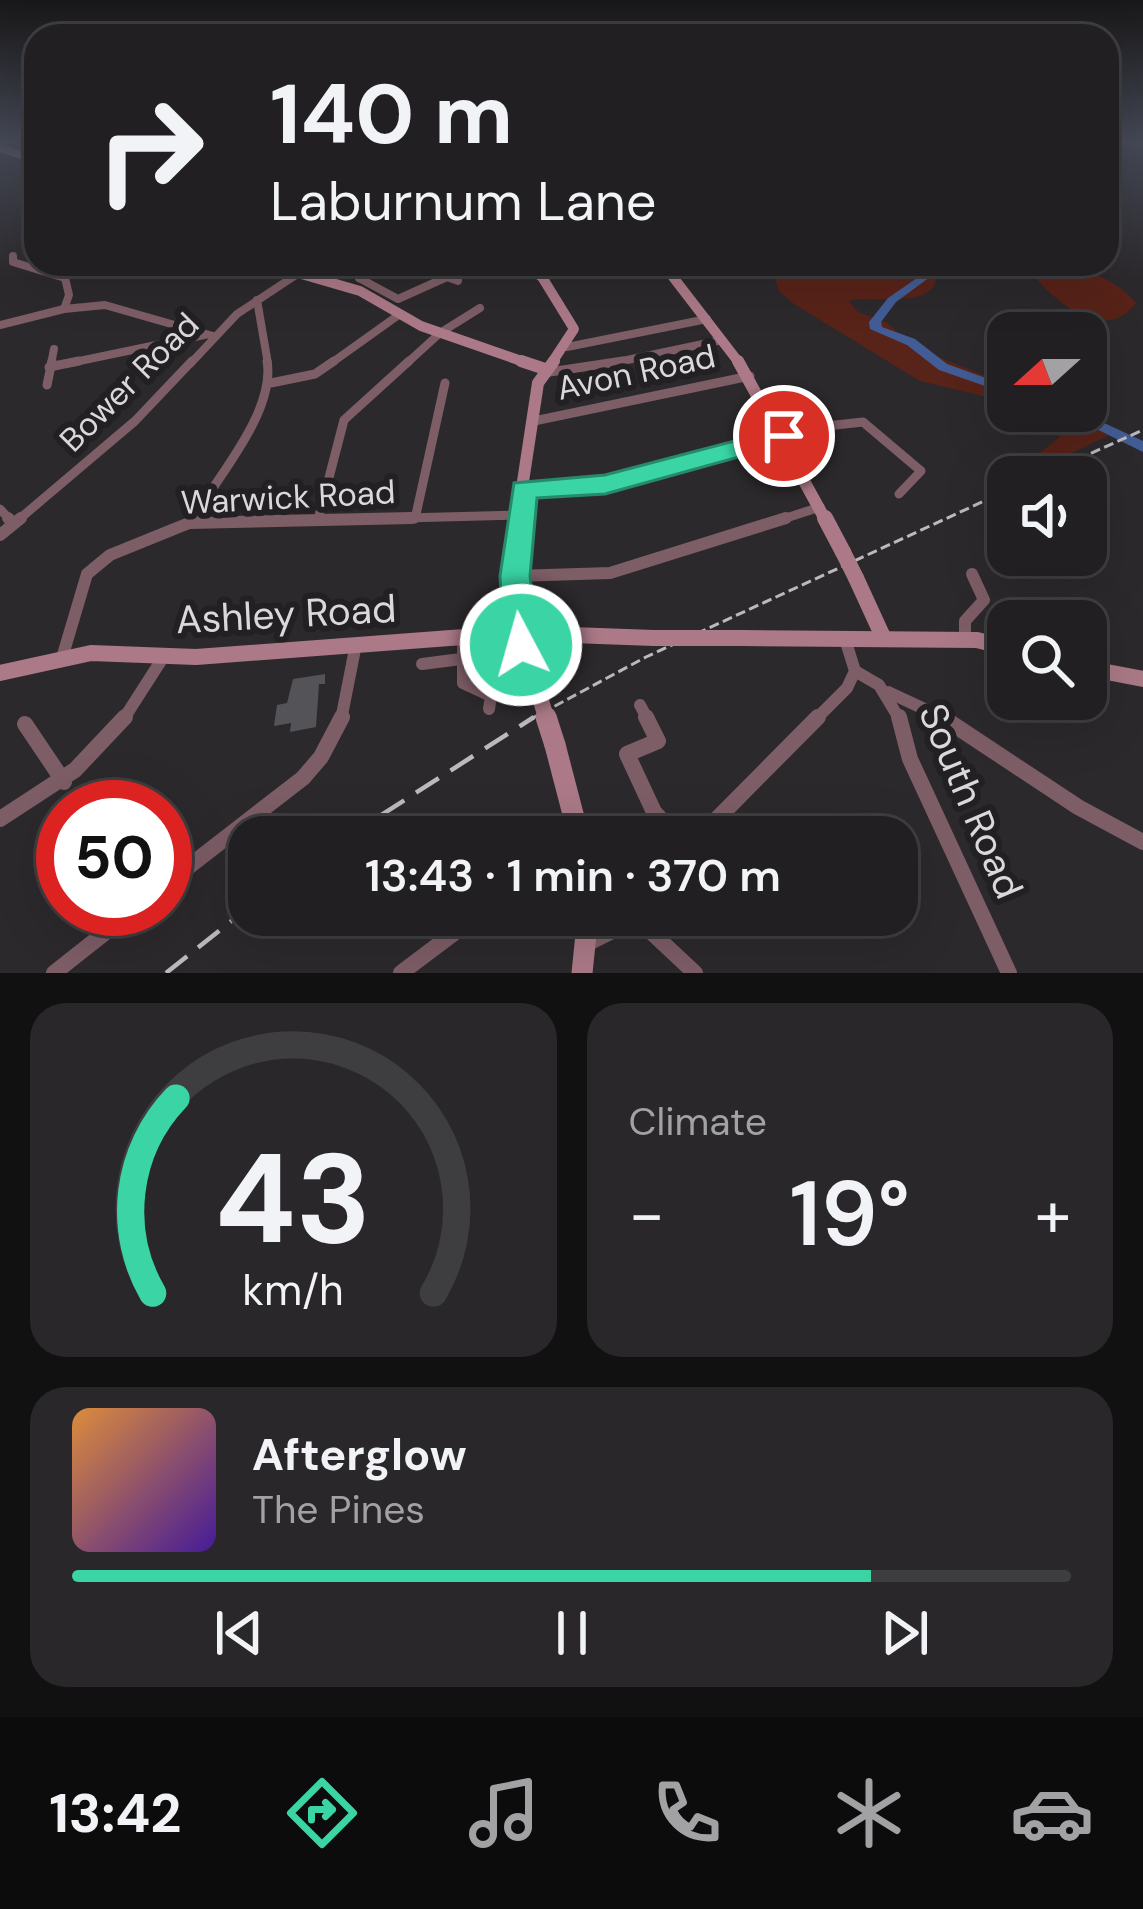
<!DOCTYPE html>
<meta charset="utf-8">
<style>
:root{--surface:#211f21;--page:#29272a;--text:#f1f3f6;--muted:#a2a2a5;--line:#3e3d3f;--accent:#3ad4a5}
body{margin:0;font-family:"DM Sans",sans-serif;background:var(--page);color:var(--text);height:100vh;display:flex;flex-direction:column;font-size:45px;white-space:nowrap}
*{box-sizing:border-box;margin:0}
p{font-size:39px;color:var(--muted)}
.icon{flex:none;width:66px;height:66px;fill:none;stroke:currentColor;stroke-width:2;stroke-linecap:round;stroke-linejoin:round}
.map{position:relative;height:973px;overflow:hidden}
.sheet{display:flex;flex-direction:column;gap:30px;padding:30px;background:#121112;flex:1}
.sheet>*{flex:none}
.guide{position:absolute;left:24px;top:24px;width:1095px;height:252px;border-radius:36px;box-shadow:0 12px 48px #0002,0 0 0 3px var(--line);background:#211f21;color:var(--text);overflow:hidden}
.needle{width:78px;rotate:249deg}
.tools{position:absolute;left:987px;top:312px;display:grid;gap:24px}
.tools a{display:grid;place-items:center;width:120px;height:120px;border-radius:24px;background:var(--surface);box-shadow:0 12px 48px #0002,0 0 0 3px var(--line);font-size:60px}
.speed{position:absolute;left:36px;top:780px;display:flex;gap:24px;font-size:60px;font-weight:700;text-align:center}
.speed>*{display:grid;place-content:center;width:156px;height:156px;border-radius:50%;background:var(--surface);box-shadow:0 12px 48px #0002,0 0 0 3px var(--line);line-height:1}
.speed .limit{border:18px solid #d22;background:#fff;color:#111}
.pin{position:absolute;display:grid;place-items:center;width:102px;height:102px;color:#fff;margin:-51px;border:6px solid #fff;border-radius:50%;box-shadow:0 3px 12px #0007}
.me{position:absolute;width:132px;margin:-66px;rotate:354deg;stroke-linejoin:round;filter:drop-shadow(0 0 9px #0008)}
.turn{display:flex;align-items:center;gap:42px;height:252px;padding:0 48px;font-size:54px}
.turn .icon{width:156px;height:156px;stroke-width:2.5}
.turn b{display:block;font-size:84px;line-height:102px}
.big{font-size:90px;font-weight:600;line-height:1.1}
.sheet .widget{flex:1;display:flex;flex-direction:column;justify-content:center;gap:18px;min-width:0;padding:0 42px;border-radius:36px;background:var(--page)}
.sheet .dial{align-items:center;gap:0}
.dial svg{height:312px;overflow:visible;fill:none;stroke:var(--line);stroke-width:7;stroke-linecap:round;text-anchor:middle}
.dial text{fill:var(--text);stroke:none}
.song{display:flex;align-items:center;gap:36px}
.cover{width:144px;height:144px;border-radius:18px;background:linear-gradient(135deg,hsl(30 70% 55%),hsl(260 70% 35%))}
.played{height:12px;border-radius:6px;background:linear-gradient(90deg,var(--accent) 80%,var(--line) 80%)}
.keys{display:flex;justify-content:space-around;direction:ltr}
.heat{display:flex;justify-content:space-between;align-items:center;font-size:66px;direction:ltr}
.sheet .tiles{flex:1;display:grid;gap:30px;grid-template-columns:1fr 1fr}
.widget:last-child{grid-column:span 2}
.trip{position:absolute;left:228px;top:816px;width:690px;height:120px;border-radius:36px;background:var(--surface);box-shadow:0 12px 48px #0002,0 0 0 3px var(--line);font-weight:600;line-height:120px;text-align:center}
.tabs{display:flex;height:192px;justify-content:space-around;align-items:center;background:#0d0c0d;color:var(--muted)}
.tabs .icon{width:84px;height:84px}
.tabs .active{color:var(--accent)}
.tabs b{font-size:54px;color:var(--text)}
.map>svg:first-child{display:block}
.green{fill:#582319}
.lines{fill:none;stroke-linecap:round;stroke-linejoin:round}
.river{fill:#425d95;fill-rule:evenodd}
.building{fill:#545357}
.street-far3{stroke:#7d5d66;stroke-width:8}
.street-far2{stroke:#7d5d66;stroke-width:9}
.street-far1{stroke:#7d5d66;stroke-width:12}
.street{stroke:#7d5d66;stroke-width:16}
.secondary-far4{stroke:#ab7987;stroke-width:8}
.secondary-far3{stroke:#ab7987;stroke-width:10}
.secondary-far2{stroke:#ab7987;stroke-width:12}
.secondary-far1{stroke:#ab7987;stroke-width:16}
.secondary{stroke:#ab7987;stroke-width:21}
.rail-far1{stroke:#bbb9bb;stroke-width:3;stroke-dasharray:10 4.5;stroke-linecap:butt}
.rail{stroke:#bbb9bb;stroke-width:4.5;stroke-dasharray:27 14;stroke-linecap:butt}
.secondary-bridge-far1{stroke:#ab7987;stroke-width:16}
.secondary-bridge{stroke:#ab7987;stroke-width:21}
.route{fill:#3ad4a5;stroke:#268a6b;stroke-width:3}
.labels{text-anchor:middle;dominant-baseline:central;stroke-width:12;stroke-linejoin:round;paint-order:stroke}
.street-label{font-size:33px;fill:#dad8da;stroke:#222022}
.near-street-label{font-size:39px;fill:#dad8da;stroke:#222022}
</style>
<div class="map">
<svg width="1143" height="973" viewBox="0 0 1143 973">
<rect width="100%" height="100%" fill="#2c292c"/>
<g class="green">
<path d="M780 264H935C949 315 870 293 849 301L858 312 888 323 911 346 1008 385V411L983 396 920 381 794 304 779 291 774 275Z"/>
<path d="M1025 264C1065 264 1108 270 1136 303 1103 348 1046 295 1025 264Z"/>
<polygon points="1009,411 1085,411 1118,431 1038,469 1025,464 1060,437"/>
</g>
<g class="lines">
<g class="river">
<polygon points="919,264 929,264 930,277 896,302 881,322 882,327 915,339 947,364 1008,386 1008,394 939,370 907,345 870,329 869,322 888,298 920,276"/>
<polygon points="1060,411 1078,411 1143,441 1143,452"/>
</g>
</g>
<polygon class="building" points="325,674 325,684 319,684 316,727 290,732 291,723 274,726 277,705 287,703 293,679"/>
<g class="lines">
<g class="street-far3">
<polyline points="13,256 13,262 65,278 69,295 64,309"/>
<polyline points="542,277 593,264"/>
<polyline points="359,278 398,299 447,277 458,281"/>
<polyline points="359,278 386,264"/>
<polyline points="257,300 268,364"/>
<polyline points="0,325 64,309 105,305 213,336"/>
<polyline points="567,347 707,319"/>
<polyline points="51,364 54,349"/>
<polyline points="65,364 204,335"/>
<polyline points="190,364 237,314 299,273"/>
<polyline points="330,364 400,314"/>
<polyline points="406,364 440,333 480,308"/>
<polyline points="608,364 722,340"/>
</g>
<g class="street-far2">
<polyline points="49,367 79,361"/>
<polyline points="543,373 623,361"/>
<polyline points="271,383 315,374 334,361"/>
<polyline points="47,385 52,361"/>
<polyline points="534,421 750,376"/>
<polyline points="781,431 863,422 921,471 899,494"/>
<polyline points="524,490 605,484 784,436"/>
<polyline points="0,509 11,521"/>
<polyline points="415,519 445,383"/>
<polyline points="318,520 344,420 409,361"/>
<polyline points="17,521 135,421 192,361"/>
<path d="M191 521C217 478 276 411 267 361"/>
<polyline points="288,521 520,515"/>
<polyline points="777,521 820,507"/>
</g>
<g class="street-far1">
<polyline points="8,518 13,523"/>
<polyline points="189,523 192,518"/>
<polyline points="0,535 21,518"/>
<polyline points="515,576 610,573 786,518"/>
<polyline points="463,637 463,683 491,696 489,709"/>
<polyline points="965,640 965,621 984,600 972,574"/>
<polyline points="62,658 87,574 110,555 189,523 412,518"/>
<polyline points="422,664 461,659"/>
<polyline points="855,671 879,685 900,720"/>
<polyline points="888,692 948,720"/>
<polyline points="640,705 648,720"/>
<polyline points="123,720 164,656"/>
<polyline points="341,720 356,644"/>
<polyline points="815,720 847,688 855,671 845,639"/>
</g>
<g class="street">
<polyline points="646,717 658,741 627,754 654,812 677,837"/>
<polyline points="899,717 910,759 1009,973"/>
<polyline points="942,717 1078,807 1143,842"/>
<polyline points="25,724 64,782"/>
<polyline points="0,819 75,770 125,717"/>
<polyline points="699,837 818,717"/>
<polyline points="165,885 303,778 321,757 342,717"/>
<polyline points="633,915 695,973"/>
<polyline points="588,943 612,931 627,915"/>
<polyline points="54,973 135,909"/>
<polyline points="401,973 478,915"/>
</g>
<polyline class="secondary-far4" points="0,148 36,160"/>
<g class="secondary-far3">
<polyline points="267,264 360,291 421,326 530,364"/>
<polyline points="526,264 542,277 574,329 551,364"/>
<polyline points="663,264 740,364"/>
</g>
<g class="secondary-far2">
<polyline points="521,361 545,369"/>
<polyline points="738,361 826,521"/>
<polyline points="517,521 538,383 554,361"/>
</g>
<g class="secondary-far1">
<polyline points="518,518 517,628 535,682"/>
<polyline points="825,518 843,552"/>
<polyline points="856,578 884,639"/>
<polyline points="743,638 977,640 1008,648"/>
<polyline points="1086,668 1143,679"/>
<polyline points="0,673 91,653 196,657 517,633 654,638"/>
</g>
<g class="secondary">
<polyline points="555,745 579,837"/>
<polyline points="582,973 588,915"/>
</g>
<g class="rail-far1">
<polyline points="1038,477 1143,430"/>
<polyline points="529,720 646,657 1008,490"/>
</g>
<g class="rail">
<polyline points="347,837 534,717"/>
<polyline points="166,973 249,907"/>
</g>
<g class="secondary-bridge-far1">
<polyline points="843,552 856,578"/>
<polyline points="654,638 743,638"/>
<polyline points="535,682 547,720"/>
</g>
<polyline class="secondary-bridge" points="546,717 555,745"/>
</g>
<linearGradient id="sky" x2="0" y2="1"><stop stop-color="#181718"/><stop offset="0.51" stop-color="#454956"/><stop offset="1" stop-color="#454956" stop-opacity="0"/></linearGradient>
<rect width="1143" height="278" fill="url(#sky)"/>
<polygon class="route" points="784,428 793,430 796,436 793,442 605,494 537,498 530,576 538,645 533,656 521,660 509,656 504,645 500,576 514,483 605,475"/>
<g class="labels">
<g class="street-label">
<text transform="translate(636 372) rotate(-12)">Avon Road</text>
<text transform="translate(129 382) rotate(-45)">Bower Road</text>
<text transform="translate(288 497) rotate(-3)">Warwick Road</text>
</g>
<g class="near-street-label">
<text transform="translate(286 614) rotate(-3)">Ashley Road</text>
<text transform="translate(971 801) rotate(67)">South Road</text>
</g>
</g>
</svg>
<div class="tools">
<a><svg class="needle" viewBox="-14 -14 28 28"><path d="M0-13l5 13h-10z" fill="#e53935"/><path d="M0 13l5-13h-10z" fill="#a2a2a5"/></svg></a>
<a><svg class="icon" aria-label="sound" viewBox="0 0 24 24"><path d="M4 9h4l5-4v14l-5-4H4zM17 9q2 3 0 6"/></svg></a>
<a><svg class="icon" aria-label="search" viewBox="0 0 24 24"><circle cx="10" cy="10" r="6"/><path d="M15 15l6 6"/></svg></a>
</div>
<div class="speed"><div class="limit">50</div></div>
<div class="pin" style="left:784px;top:436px;background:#d93025"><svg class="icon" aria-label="arrive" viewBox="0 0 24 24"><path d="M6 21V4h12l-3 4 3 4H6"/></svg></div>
<svg class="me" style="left:521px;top:645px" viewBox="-20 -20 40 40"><circle r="17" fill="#3ad4a5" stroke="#fff" stroke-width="3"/><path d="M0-11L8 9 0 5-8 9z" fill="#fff"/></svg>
<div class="trip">13:43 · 1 min · 370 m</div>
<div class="guide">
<div class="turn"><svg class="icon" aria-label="right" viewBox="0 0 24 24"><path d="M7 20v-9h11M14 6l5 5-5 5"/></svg><div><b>140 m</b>Laburnum Lane</div></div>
</div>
</div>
<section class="sheet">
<div class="tiles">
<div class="widget dial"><svg viewBox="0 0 100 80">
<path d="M14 69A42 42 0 1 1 86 69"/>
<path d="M14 69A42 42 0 0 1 20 19" stroke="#3ad4a5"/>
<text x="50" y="56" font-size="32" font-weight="700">43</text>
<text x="50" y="72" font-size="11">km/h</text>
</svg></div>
<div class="widget"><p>Climate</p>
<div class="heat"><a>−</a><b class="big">19°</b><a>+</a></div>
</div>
<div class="widget">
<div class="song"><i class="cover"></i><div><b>Afterglow</b><p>The Pines</p></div></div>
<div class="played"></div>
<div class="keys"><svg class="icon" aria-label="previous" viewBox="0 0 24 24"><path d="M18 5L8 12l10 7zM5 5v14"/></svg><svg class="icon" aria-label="pause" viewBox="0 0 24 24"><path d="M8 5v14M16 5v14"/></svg><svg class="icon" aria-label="next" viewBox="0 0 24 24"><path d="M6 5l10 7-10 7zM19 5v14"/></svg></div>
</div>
</div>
</section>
<nav class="tabs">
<b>13:42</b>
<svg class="icon active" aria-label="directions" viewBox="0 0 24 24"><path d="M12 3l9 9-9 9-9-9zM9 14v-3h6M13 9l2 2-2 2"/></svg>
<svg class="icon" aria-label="music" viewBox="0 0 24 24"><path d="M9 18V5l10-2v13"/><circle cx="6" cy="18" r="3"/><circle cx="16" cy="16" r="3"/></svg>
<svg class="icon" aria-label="phone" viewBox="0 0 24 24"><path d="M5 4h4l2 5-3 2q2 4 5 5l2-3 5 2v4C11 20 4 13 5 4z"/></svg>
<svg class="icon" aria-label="climate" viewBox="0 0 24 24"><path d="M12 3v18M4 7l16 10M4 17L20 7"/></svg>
<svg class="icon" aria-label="car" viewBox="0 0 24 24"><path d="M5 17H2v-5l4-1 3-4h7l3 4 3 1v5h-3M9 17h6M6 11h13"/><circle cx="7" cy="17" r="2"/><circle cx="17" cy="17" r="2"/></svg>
</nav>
